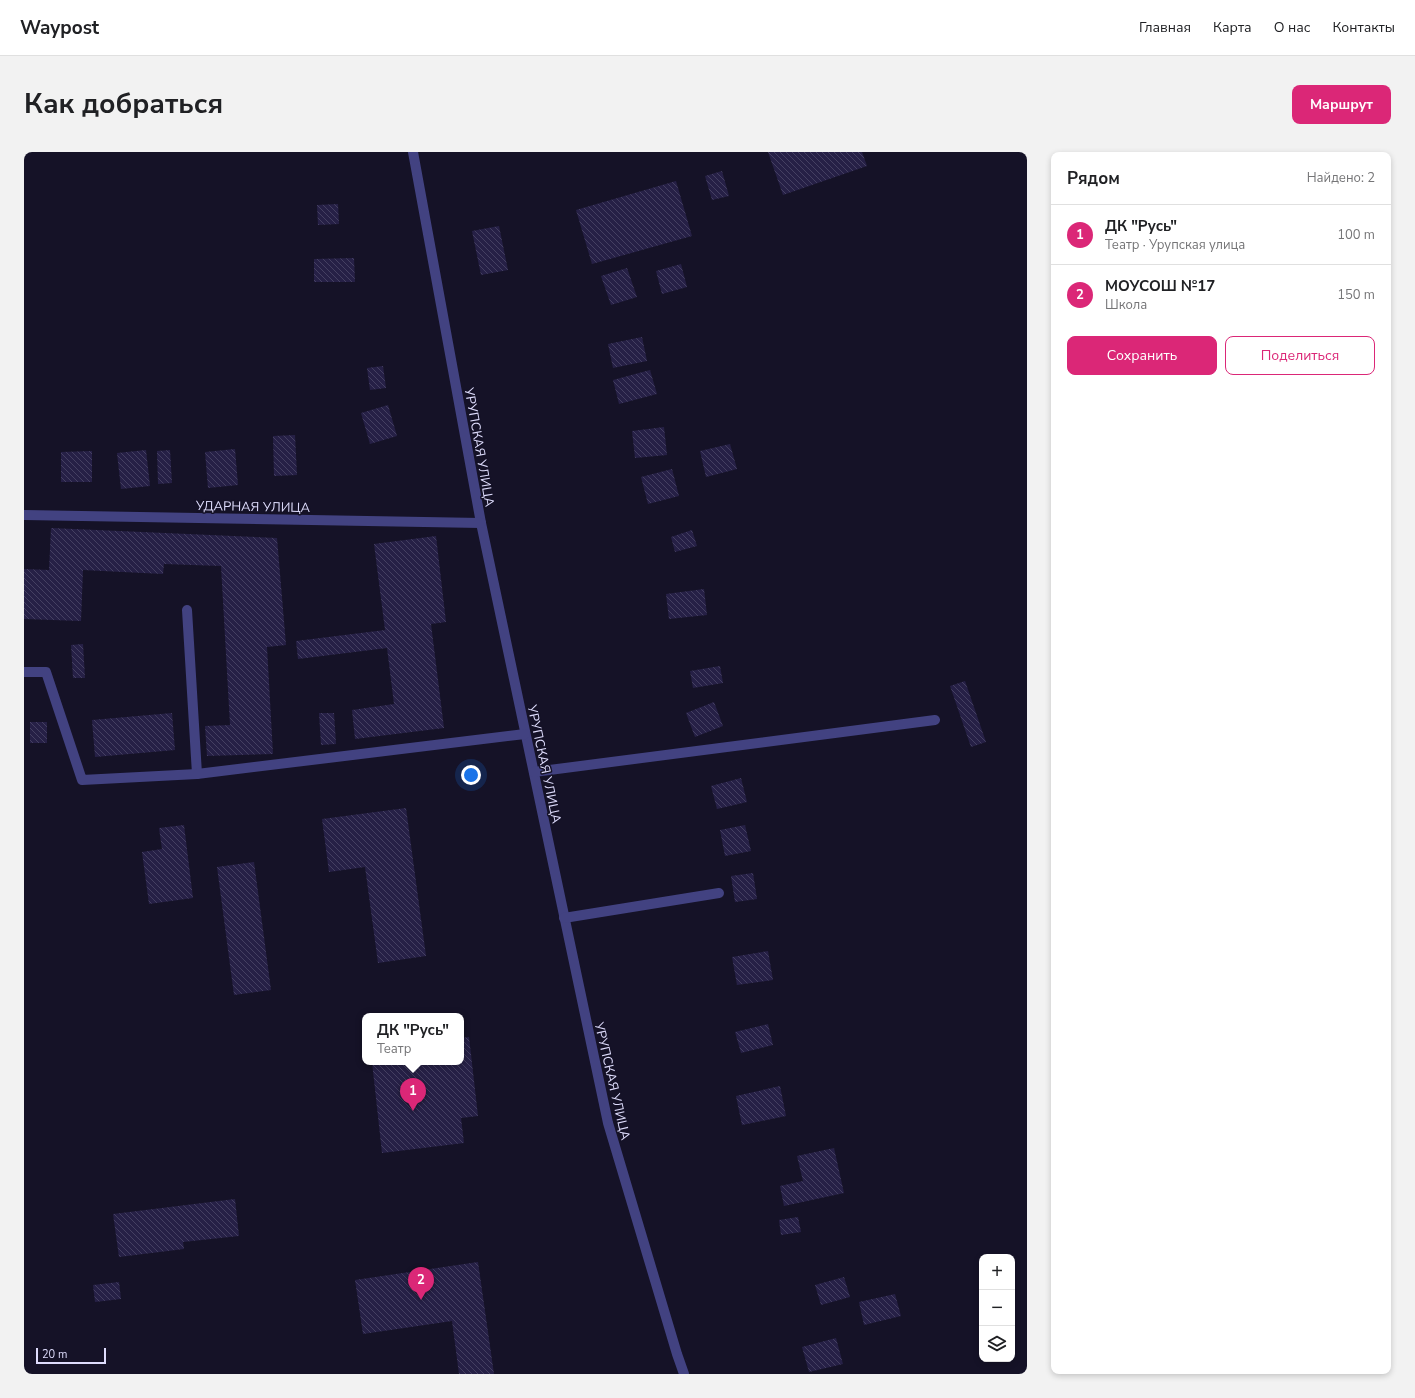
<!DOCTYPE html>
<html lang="ru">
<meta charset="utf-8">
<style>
:root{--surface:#fff;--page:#f2f2f2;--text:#202124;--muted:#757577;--line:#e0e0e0;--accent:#db2777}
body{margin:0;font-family:"Nunito Sans",sans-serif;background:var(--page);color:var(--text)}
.controls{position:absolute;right:12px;bottom:12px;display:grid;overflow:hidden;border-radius:8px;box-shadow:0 2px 6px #0003}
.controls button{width:36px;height:36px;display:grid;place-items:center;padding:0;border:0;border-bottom:1px solid var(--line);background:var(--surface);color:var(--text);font:20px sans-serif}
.scale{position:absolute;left:12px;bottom:10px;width:70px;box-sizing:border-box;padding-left:4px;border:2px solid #dedcfc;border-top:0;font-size:11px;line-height:14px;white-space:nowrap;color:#dedcfc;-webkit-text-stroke:3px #151227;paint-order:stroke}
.you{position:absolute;left:447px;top:623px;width:14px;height:14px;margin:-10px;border:3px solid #fff;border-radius:50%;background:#1a73e8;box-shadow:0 0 0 6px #1a73e833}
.badge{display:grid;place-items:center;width:26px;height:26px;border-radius:50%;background:var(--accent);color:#fff;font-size:13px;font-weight:700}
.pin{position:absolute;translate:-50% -33px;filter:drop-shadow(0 1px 2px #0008)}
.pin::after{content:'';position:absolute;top:21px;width:14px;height:12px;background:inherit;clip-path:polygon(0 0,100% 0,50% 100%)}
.popup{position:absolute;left:338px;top:861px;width:102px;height:52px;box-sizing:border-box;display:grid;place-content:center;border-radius:8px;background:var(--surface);filter:drop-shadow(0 1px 3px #0005);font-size:13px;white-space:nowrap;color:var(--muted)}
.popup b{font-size:15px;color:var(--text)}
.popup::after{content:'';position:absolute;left:50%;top:100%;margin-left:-8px;border:8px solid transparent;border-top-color:var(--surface)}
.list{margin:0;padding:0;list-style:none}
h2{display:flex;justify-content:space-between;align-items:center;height:52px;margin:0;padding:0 16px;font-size:17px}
h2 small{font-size:13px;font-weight:400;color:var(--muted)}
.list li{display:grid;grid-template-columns:26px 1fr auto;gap:12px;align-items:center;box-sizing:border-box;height:60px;padding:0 16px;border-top:1px solid var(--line)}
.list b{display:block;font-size:15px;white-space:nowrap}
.list p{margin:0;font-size:13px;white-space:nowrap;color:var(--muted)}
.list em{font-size:13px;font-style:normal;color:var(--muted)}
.actions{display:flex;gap:8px;padding:12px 16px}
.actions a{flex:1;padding:9px 0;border:1px solid var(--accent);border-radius:8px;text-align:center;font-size:14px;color:var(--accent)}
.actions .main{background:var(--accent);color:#fff}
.icon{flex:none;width:22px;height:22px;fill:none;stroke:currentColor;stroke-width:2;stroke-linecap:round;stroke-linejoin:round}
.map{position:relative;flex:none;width:1003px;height:1222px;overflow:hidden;border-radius:8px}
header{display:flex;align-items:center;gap:24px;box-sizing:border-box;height:56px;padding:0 20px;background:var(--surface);border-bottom:1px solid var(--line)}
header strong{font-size:19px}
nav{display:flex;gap:22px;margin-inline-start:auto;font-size:14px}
.intro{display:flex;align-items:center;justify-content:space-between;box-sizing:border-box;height:96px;padding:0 24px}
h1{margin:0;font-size:28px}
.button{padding:10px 18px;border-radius:8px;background:var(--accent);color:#fff;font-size:14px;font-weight:700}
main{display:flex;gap:24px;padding:0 24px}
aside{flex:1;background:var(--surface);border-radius:8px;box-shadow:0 2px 6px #0003}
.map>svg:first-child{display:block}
</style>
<header>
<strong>Waypost</strong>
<nav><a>Главная</a><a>Карта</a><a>О нас</a><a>Контакты</a></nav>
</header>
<div class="intro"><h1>Как добраться</h1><a class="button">Маршрут</a></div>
<main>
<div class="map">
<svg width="1003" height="1222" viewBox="0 0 1003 1222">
<defs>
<pattern id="building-back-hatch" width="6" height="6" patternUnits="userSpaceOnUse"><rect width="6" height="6" fill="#262046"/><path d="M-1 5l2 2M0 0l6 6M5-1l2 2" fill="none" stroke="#454062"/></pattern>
</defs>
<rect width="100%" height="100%" fill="#151227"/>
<g fill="url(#building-back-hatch)">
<path d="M744,0H838L843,14L759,43Z"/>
<path d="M698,19L705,44L688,48L681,24Z"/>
<path d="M652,29L668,84L568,112L552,58Z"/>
<path d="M314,52L315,72L294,73L293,53Z"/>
<path d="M475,74L484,118L457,123L448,79Z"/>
<path d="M330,106L331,130H290V107Z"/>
<path d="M657,112L663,135L638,142L632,119Z"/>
<path d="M603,116L613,145L587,153L577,124Z"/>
<path d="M618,185L623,209L589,216L584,192Z"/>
<path d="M359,214L362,236L346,238L343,216Z"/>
<path d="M626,218L633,242L595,252L589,228Z"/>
<path d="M364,253L373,284L346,292L337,261Z"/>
<path d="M640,275L643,303L611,306L608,279Z"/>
<path d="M271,283L273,323L250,324L249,284Z"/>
<path d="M706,292L713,317L682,325L676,299Z"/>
<path d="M211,297L214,333L184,336L181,300Z"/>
<path d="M122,298L126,334L97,337L93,301Z"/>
<path d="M146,298L148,331L134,332L133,299Z"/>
<path d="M68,299V330H37V300Z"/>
<path d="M648,317L655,344L624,352L617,325Z"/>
<path d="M27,376L253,386L262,493L243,495L249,602L183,604L181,574L206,573L197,414L140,412L139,422L59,418L57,469L0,467V417L25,418Z"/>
<path d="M668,378L673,394L651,400L647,385Z"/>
<path d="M412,384L422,470L407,472L420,576L331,587L328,558L370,552L363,496L274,507L272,489L361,478L350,392Z"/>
<path d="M680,437L683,463L645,467L642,442Z"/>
<path d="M59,492L61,526H49L47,493Z"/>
<path d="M696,514L699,531L669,536L666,519Z"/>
<path d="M941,529L962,590L947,595L926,534Z"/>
<path d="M690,550L699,574L671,585L662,561Z"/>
<path d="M148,561L151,598L71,605L68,568Z"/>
<path d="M295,561H310L312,592L297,593Z"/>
<rect x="6" y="570" width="17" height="21"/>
<path d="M717,626L723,650L693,657L687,634Z"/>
<path d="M382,656L402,804L354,811L341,715L305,720L298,667Z"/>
<path d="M160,673L169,746L125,752L118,700L138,697L135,676Z"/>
<path d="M721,673L727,699L701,704L696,678Z"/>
<path d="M230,710L247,838L210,843L193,715Z"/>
<path d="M729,721L733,747L711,750L707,724Z"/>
<path d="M744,799L749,828L713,833L708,805Z"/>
<path d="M744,872L749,893L717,901L711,880Z"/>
<path d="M445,885L454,964L437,966L440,991L358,1001L348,910H437V886Z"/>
<path d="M756,934L762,964L718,973L712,944Z"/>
<path d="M810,996L820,1041L760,1054L756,1034L779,1029L773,1004Z"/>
<path d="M211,1047L215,1084L159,1090L160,1097L95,1105L89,1062Z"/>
<path d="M774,1065L777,1080L757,1083L755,1068Z"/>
<path d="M454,1110L470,1222H435L428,1169L339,1182L331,1128Z"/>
<path d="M820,1125L826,1145L797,1153L791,1133Z"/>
<path d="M95,1130L97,1147L71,1150L69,1133Z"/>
<path d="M871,1142L877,1164L840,1173L835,1150Z"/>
<path d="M812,1186L819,1212L785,1220L778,1195Z"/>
</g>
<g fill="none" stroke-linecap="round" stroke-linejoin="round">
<g stroke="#424281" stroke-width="10">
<path d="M389,0L457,371L584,971L653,1202L660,1222"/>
<path d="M0,363L457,371"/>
<path d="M163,458L173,622"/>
<path d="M0,520H22L58,628L173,622L501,582"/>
<path d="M510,620L911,568"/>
<path d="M540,766L695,741"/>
</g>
</g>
<g text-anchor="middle" stroke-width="3" stroke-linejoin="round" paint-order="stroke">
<g font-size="13" fill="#dedcfc" stroke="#151227">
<text transform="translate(456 295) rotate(80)" y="5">УРУПСКАЯ УЛИЦА</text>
<text transform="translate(229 354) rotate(1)" y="5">УДАРНАЯ УЛИЦА</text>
<text transform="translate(521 612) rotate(78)" y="5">УРУПСКАЯ УЛИЦА</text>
<text transform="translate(589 929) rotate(77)" y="5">УРУПСКАЯ УЛИЦА</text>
</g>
</g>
</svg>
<div class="controls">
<button>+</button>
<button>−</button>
<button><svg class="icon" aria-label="layers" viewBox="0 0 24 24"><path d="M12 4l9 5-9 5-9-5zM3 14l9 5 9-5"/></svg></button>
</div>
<div class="scale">20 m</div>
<div class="you"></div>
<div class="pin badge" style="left:389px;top:959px">1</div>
<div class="popup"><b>ДК &quot;Русь&quot;</b>Театр</div>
<div class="pin badge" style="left:397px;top:1148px">2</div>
</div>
<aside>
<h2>Рядом<small>Найдено: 2</small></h2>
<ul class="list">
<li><span class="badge">1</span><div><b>ДК &quot;Русь&quot;</b><p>Театр · Урупская улица</p></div><em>100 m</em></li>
<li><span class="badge">2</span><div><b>МОУСОШ №17</b><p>Школа</p></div><em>150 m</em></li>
</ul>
<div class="actions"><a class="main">Сохранить</a><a>Поделиться</a></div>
</aside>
</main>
